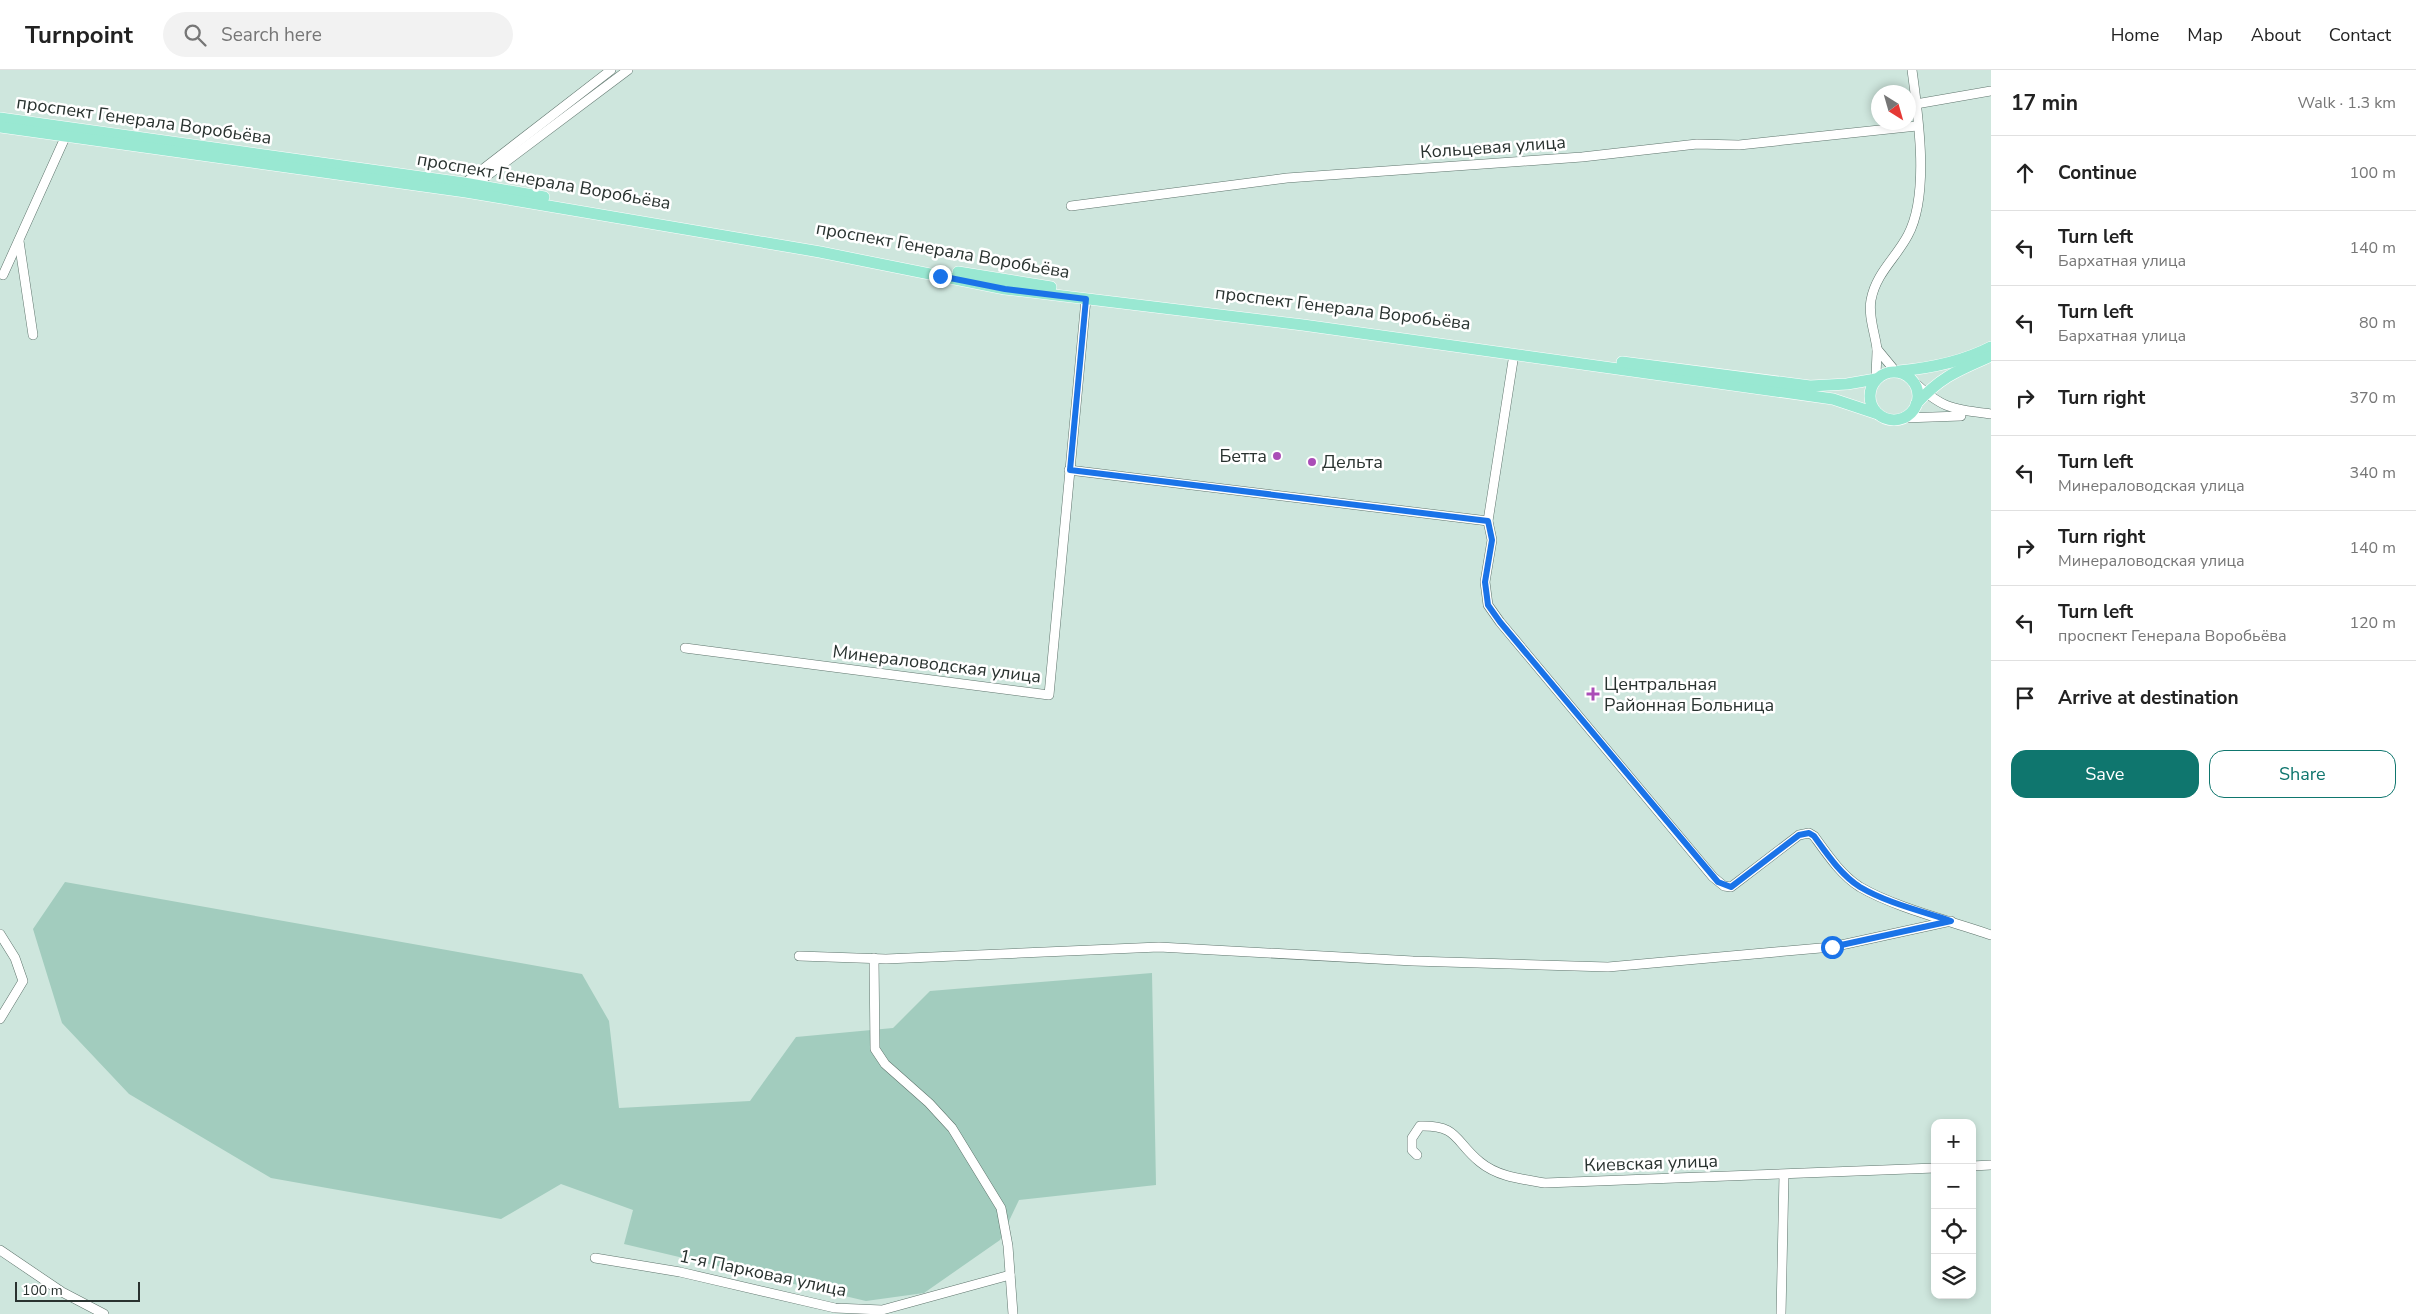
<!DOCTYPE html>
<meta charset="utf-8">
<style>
:root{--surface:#fff;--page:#f2f2f2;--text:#222;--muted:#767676;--line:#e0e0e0;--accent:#0f766e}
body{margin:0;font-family:"Nunito Sans",sans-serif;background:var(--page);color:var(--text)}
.controls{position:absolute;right:15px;bottom:15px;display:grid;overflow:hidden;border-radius:10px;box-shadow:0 2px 8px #0003}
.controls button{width:45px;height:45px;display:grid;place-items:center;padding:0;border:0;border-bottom:1px solid var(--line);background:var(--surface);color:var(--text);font:25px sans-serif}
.compass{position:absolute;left:1871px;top:15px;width:45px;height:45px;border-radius:50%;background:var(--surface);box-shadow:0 2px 8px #0003;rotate:143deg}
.scale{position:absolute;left:15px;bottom:12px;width:125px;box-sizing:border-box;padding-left:5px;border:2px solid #29322f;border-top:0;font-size:14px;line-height:18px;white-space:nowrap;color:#29322f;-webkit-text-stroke:4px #fff;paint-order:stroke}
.stop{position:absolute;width:15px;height:15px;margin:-11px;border:4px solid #1a73e8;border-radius:50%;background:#fff}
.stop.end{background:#1a73e8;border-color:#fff;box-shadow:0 1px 5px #0008}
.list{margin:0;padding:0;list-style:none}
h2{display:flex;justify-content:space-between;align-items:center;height:65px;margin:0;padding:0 20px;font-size:21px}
h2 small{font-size:16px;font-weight:400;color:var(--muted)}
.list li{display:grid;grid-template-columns:32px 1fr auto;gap:15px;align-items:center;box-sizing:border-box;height:75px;padding:0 20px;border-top:1px solid var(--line)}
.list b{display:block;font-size:19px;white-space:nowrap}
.list p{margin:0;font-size:16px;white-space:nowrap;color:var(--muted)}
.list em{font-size:16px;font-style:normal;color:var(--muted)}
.actions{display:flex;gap:10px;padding:15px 20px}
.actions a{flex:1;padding:11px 0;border:1px solid var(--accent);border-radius:15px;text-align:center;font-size:18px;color:var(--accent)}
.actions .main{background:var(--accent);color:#fff}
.icon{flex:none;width:28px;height:28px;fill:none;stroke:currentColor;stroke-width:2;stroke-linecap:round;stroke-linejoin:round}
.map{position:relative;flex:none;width:1991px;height:1244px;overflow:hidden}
header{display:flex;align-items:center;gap:30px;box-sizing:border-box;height:70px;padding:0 25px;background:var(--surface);border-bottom:1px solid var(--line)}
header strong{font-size:24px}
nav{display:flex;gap:28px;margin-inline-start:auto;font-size:18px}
.search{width:350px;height:45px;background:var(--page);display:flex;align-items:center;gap:12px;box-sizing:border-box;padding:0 18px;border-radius:28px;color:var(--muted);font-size:19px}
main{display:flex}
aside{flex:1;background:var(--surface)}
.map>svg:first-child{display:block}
</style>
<header>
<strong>Turnpoint</strong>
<div class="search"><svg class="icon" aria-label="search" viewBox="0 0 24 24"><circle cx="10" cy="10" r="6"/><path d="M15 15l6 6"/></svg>Search here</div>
<nav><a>Home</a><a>Map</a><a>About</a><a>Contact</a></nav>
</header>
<main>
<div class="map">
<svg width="1991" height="1244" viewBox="0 0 1991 1244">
<rect width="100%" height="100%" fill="#cee6dd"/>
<path fill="#a2ccbe" d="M65,812L582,904L609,951L619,1038L750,1031L796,967L893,958L930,921L1152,903L1156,1115L1019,1130L1000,1170L924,1223L866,1231L624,1174L633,1140L561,1114L501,1149L271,1108L129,1024L62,953L33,859Z"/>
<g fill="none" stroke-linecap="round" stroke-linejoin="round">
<g stroke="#5f756d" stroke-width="10">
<g id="minor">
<path d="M1916,34L1991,21"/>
<path d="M461,116L611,0"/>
<path d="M472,117L628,0"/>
<path d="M1071,136L1287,108L1582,87L1697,74L1739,75L1917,56"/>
<path d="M19,171L33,265"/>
<path d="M3,205L68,61"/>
<path d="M1877,279L1896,302"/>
<path d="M1514,284L1488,451L1492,470L1485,512L1488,535L1500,552L1713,807L1724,816L1731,817L1799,765L1809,763L1814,766C1827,784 1841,805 1860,817C1896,838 1951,851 1991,865"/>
<path d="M1876,309C1876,299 1877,289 1877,279C1875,263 1868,246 1871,230C1876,203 1896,188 1908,165C1930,124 1918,45 1912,0"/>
<path d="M1912,310C1942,339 1952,339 1991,344"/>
<path d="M1904,348L1961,346"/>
<path d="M1069,400L1488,451"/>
<path d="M685,578L1049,625L1086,229"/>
<path d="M0,864L15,888L23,911L0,949"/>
<path d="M799,886L886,889L1159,877L1413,891L1608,897L1832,877L1951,851"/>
<path d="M874,888L875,979L885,994L929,1033L952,1058L1001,1138L1008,1176L1013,1244"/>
<path d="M1417,1085L1412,1080V1068L1420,1056C1459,1055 1454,1071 1480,1092C1498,1107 1522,1109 1545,1113L1935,1098"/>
<path d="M1972,1096L1991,1095"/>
<path d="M0,1180L62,1222L104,1244"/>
<path d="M595,1188L680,1202L835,1238L882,1240L1010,1205"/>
<path d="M1781,1244L1784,1105"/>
</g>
</g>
<g stroke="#fff" stroke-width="12">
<g id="major">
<path d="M0,48L464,113L544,127"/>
<path d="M0,57L466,122L820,182L1005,219L1303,255L1833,329L1878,344"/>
<path d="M958,202L1051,217"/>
<path d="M1622,292L1810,316L1847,314L1876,309"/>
<path d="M1899,301C1931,298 1962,292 1991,277"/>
<circle cx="1894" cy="326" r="24"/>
<path d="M1916,334C1942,306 1957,301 1991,286"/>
</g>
</g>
<use href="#minor" stroke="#fff" stroke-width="9"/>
<use href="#major" stroke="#99e8d2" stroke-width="11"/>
</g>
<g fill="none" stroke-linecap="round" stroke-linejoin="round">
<path stroke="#1a73e8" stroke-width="6" d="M940,206L1005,219L1086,229L1070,400L1488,451L1492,470L1485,512L1488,535L1500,552L1718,812L1731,817L1799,765L1809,763L1814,766C1827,784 1841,805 1860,817C1887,833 1921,841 1951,851L1832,877"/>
</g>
<g fill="#aa4db7" stroke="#fff" stroke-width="2">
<circle cx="1277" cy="386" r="5"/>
<circle cx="1312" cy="392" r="5"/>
<path d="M1590.5 616.5h5v5h5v5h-5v5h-5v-5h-5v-5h5z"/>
</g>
<g text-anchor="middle" stroke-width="5" stroke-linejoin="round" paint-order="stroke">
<g font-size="18" fill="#29322f" stroke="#fff">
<text transform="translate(144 50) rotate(8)" y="6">проспект Генерала Воробьёва</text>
<text transform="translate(1493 77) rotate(-4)" y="6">Кольцевая улица</text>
<text transform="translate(544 111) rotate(10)" y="6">проспект Генерала Воробьёва</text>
<text transform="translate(943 180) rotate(10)" y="6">проспект Генерала Воробьёва</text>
<text transform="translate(1343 238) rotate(7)" y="6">проспект Генерала Воробьёва</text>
<text transform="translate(937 594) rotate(7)" y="6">Минераловодская улица</text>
<text transform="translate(1651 1093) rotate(-2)" y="6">Киевская улица</text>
<text transform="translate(763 1203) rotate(12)" y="6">1-я Парковая улица</text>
</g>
<g font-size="18" fill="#29322f" stroke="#fff" text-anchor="start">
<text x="1267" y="392" text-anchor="end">Бетта</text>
<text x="1322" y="398">Дельта</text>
<text x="1604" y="620">Центральная<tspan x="1604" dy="21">Районная Больница</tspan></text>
</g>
</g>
</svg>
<div class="controls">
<button>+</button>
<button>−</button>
<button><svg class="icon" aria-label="locate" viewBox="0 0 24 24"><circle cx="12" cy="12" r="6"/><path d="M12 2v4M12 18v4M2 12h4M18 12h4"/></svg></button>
<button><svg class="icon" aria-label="layers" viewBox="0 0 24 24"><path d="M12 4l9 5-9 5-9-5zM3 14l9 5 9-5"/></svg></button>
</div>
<svg class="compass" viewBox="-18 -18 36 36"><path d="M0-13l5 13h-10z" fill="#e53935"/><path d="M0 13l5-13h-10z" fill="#767676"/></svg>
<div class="scale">100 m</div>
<div class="stop" style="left:1832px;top:877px"></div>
<div class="stop end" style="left:940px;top:206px"></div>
</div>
<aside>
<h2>17 min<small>Walk · 1.3 km</small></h2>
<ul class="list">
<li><svg class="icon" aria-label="ahead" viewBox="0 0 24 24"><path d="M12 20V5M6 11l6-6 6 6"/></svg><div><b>Continue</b></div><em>100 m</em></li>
<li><svg class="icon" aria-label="left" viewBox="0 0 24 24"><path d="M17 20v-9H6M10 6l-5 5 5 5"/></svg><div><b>Turn left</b><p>Бархатная улица</p></div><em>140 m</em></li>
<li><svg class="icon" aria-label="left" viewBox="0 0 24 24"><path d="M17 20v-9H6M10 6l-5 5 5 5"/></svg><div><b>Turn left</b><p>Бархатная улица</p></div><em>80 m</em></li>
<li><svg class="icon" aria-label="right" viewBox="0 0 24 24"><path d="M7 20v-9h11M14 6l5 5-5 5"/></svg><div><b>Turn right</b></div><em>370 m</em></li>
<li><svg class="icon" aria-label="left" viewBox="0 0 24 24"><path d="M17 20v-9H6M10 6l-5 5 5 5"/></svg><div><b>Turn left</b><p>Минераловодская улица</p></div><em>340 m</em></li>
<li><svg class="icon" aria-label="right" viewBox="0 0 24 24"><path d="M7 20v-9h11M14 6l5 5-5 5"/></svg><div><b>Turn right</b><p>Минераловодская улица</p></div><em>140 m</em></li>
<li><svg class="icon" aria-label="left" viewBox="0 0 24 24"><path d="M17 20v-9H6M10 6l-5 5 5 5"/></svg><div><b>Turn left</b><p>проспект Генерала Воробьёва</p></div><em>120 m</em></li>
<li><svg class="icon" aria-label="arrive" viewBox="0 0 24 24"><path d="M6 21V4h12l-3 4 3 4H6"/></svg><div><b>Arrive at destination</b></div></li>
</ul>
<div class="actions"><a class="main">Save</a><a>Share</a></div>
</aside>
</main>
